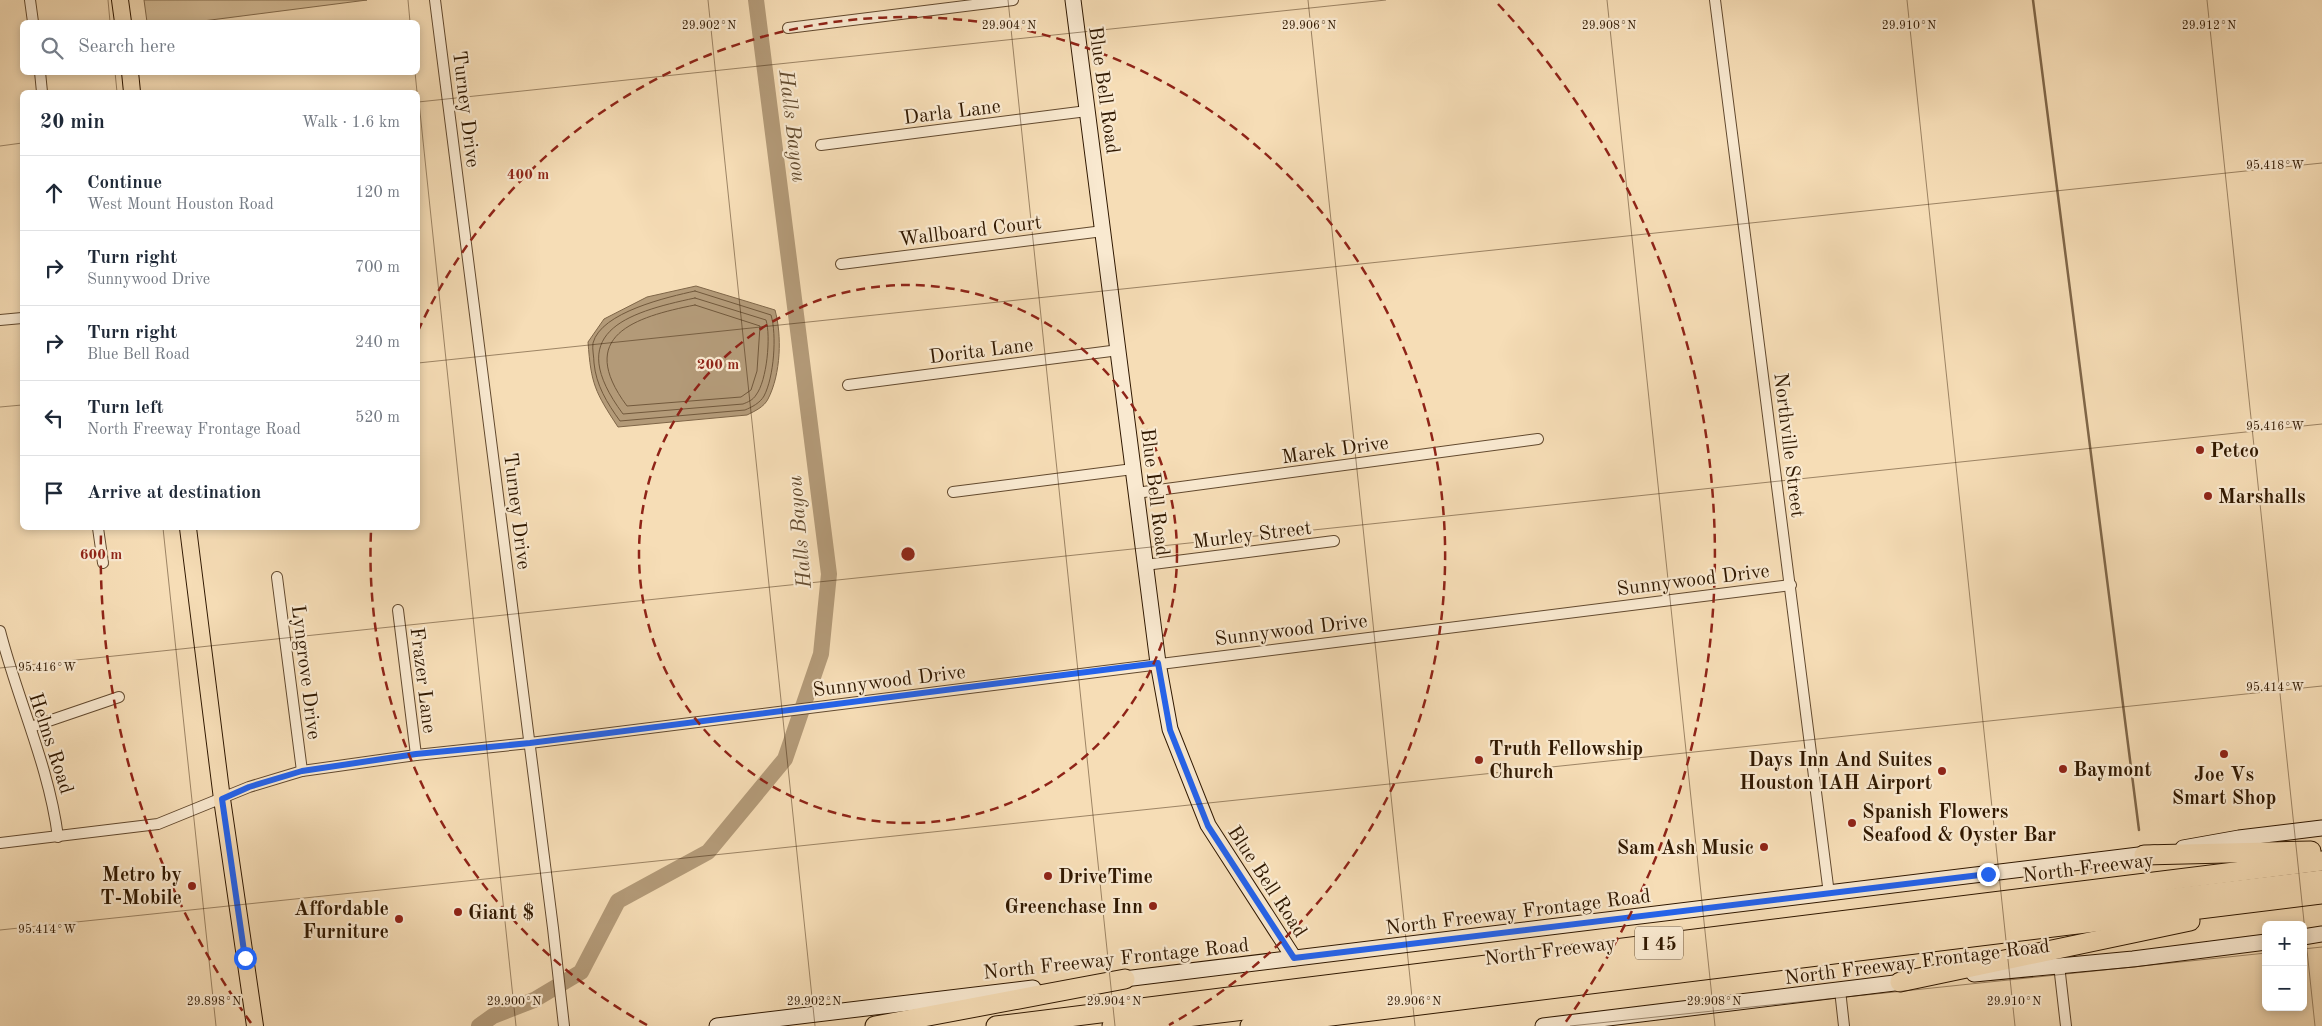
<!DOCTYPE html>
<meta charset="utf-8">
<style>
:root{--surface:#fff;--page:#f2f2f3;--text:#1f2937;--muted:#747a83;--line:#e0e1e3}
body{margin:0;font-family:"Old Standard TT",serif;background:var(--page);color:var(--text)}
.controls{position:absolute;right:15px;bottom:15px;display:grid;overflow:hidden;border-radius:8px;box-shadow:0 2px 8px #0003}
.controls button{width:45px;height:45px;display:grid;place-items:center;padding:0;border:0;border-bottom:1px solid var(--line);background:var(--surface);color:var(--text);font:25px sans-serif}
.stop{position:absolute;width:15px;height:15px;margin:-11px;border:4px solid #2563eb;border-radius:50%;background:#fff}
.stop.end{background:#2563eb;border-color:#fff;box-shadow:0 1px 5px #0008}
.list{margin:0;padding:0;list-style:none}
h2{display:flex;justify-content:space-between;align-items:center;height:65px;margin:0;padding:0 20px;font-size:21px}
h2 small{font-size:16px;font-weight:400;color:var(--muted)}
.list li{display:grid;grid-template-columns:32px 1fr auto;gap:15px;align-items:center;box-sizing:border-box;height:75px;padding:0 20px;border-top:1px solid var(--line)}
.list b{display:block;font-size:19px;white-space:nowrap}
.list p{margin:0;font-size:16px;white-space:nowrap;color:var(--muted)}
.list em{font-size:16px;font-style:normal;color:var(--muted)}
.icon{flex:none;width:28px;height:28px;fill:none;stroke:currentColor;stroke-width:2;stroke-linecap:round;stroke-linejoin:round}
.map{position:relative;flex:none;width:2322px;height:1026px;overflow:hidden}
.search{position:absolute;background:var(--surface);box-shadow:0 2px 8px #0003;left:20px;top:20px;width:400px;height:55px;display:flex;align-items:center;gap:12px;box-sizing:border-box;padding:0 18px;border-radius:8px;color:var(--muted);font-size:19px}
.panel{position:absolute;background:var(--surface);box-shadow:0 2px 8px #0003;left:20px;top:90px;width:400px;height:440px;border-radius:8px}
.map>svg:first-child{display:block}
</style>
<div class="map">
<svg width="2322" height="1026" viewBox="0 0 2322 1026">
<rect width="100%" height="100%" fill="#f6ddb6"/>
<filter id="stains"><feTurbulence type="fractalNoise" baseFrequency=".004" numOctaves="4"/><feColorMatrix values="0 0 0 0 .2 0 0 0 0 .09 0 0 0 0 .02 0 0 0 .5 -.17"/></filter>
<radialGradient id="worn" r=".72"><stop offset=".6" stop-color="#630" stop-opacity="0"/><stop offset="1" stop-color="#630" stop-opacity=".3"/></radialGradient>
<path fill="#d4bc97" stroke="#826a4c" d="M144,0H367L195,22H147Z"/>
<path fill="#b39a78" stroke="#7f6648" d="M696,286L775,310C782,335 781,374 768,399C764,407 755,411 747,415L618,427C595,392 591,384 588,342L604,319L647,297Z"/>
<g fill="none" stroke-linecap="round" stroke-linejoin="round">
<g stroke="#72593c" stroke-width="1">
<path d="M695,291L771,315C777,335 774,377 764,396C760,403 752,407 745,410L620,421C607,403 596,385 594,363C594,357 592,349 593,343C601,312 668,297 695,291Z"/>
<path d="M695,298L766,320C771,336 767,381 756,395C753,400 748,402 743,404L623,414C563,333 624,313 695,298Z"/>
<path d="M695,305L760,326L757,371L751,390L741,397L627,406C575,336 634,317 695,305Z"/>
</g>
<g stroke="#7f6648" stroke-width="2.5">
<path d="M2033,0L2139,830"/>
<path d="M480,1025L482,1026"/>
</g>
<path stroke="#b39a78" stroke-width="16" d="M479,1026L493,1016L534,1000L581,972L618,901L708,852L785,759L821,654L829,574L756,0"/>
<g stroke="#62492e" stroke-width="12">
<g id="street">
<path d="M30,0L33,22"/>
<path d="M435,0L553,928L564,1026"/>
<path d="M1715,0L1829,894"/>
<path d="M788,28L1013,0"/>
<path d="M40,72L42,92"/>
<path d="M821,145L1087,111"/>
<path d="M841,264L1103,231"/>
<path d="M0,320L22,318"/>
<path d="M848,385L1119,350"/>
<path d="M953,492L1133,469"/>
<path d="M1136,493L1538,439"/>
<path d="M98,528L103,563"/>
<path d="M1145,565L1334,541"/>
<path d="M277,577L302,771"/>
<path d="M398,610L416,755"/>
<path d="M0,631C18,701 49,766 58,837"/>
<path d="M31,727L119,697"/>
<path d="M0,843L158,824L249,787L302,771L416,755L530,743L1791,585"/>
<path d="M2059,965L2066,1026"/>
<path d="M1840,990L1844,1026"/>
</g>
</g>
<g stroke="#301800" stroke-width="17">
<g id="secondary">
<path d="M1073,0L1158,663L1170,729L1208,825L1294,958"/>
<path d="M2183,848L2239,838L2322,828"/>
<path d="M2303,937L2322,934"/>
<path d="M1974,974L2133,959L2266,942"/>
<path d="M1116,980L2155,853"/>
<path d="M717,1026L1033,988"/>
<path d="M1543,1026L1911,981"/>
</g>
</g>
<g stroke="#301800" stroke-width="18">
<g id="primary">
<path d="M120,0L123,22"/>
<path d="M130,72L132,92"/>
<path d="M188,528L222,799L255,1026"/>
</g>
</g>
<g stroke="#301800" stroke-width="21">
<g id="highway">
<path d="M2144,855L2311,851"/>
<path d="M1900,982L2190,921"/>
<path d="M875,1026L1125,979"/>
<path d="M996,1026L2322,861"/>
<path d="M1112,1026L2322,880"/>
<path d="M1250,1026L2322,894"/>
</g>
</g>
<use href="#street" stroke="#f9e9d0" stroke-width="10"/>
<use href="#secondary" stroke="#f9e9d0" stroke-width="15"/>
<use href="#primary" stroke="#f6ddb6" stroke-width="16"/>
<use href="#highway" stroke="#f6ddb6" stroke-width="19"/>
</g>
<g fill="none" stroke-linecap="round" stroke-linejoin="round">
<path stroke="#2563eb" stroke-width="6" d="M245,958L222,799L249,787L302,771L416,754L530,743L1158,663L1170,730L1208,826L1294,958L1988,874"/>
</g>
<path fill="none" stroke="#301800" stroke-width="1" stroke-opacity="0.45" d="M108,0L110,22M408,0L410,22M708,0L815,1026M1008,0L1115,1026M1308,0L1415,1026M1607,0L1715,1026M1907,0L2015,1026M2207,0L2315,1026M115,72L117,92M415,72L417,92M418,93L516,1026M418,102L1386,0M0,146L22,143M418,363L2322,163M0,407L22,405M163,528L216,1026M0,668L2322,424M0,930L2322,686M2303,949L2322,947M1570,1026L2266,953"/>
<g fill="none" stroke="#8f2418" stroke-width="2.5" stroke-dasharray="9 6">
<circle cx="908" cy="554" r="269"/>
<path d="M647 1025A538 538 0 0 1 371 531M418 331A538 538 0 1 1 1169 1025"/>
<path d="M251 1023A807 807 0 0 1 101 533M1498 4A807 807 0 0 1 1565 1023"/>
</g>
<g fill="#8f2418" stroke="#f9e9d0" stroke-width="2">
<circle cx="2200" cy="450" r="5"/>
<circle cx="2208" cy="496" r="5"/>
<circle cx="2224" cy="754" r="5"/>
<circle cx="1479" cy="760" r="5"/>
<circle cx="2063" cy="769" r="5"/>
<circle cx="1942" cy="771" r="5"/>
<circle cx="1852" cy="823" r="5"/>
<circle cx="1764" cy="847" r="5"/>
<circle cx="1048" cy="876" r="5"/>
<circle cx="192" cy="886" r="5"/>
<circle cx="1153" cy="906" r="5"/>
<circle cx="458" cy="912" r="5"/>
<circle cx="399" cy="919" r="5"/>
</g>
<g text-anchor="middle" stroke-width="4.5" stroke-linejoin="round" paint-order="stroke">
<rect fill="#f9e9d0" stroke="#6c573e" stroke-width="1" x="1635" y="926.5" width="48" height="33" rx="4"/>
<g font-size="19" font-weight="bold" fill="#301800">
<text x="1659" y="950">I 45</text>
</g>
<g font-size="20" fill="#301800" stroke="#f9e9d0">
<text transform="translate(1105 90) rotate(82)" y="7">Blue Bell Road</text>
<text transform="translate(467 109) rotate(83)" y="7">Turney Drive</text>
<text transform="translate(952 111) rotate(-7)" y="7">Darla Lane</text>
<text transform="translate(970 230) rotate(-7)" y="7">Wallboard Court</text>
<text transform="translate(981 350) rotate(-7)" y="7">Dorita Lane</text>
<text transform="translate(1790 445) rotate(83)" y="7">Northville Street</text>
<text transform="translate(1335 449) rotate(-8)" y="7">Marek Drive</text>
<text transform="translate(1156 492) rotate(83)" y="7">Blue Bell Road</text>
<text transform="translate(518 511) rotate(83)" y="7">Turney Drive</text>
<text transform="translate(1252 534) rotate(-7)" y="7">Murley Street</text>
<text transform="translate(1693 579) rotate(-7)" y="7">Sunnywood Drive</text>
<text transform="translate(1291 629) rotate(-7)" y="7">Sunnywood Drive</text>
<text transform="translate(307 672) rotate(83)" y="7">Lyngrove Drive</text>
<text transform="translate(424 680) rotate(83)" y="7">Frazer Lane</text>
<text transform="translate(889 680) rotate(-7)" y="7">Sunnywood Drive</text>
<text transform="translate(52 743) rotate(72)" y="7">Helms Road</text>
<text transform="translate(2088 867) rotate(-7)" y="7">North Freeway</text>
<text transform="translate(1268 881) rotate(57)" y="7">Blue Bell Road</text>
<text transform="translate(1518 911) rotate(-7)" y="7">North Freeway Frontage Road</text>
<text transform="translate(1550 950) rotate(-7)" y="7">North Freeway</text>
<text transform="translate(1116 958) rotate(-6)" y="7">North Freeway Frontage Road</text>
<text transform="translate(1917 961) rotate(-7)" y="7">North Freeway Frontage Road</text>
</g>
<g font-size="20" font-weight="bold" fill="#301800" stroke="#f9e9d0" text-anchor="start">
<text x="2210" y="457">Petco</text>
<text x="2218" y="503">Marshalls</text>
<text x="1489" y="755">Truth Fellowship<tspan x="1489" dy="23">Church</tspan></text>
<text x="1932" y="766" text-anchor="end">Days Inn And Suites<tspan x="1932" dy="23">Houston IAH Airport</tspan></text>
<text x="2073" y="776">Baymont</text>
<text x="2224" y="781" text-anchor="middle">Joe Vs<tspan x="2224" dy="23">Smart Shop</tspan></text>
<text x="1862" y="818">Spanish Flowers<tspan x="1862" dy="23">Seafood &amp; Oyster Bar</tspan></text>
<text x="1754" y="854" text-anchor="end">Sam Ash Music</text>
<text x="182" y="881" text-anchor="end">Metro by<tspan x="182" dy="23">T-Mobile</tspan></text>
<text x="1058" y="883">DriveTime</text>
<text x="1143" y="913" text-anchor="end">Greenchase Inn</text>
<text x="389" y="915" text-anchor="end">Affordable<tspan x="389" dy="23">Furniture</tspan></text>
<text x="468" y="919">Giant $</text>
</g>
<g font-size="21" font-style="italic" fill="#644c30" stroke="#f9e9d0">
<text transform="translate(793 126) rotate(83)" y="7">Halls Bayou</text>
<text transform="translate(799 532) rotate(-95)" y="7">Halls Bayou</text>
</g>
</g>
<g font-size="12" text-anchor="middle" fill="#301800" stroke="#f9e9d0" stroke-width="4.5" stroke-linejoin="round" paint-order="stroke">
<text x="709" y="29">29.902°N</text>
<text x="1009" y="29">29.904°N</text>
<text x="1309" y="29">29.906°N</text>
<text x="1609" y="29">29.908°N</text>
<text x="1909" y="29">29.910°N</text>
<text x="2209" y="29">29.912°N</text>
<text x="2275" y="169">95.418°W</text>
<text x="2275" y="430">95.416°W</text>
<text x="47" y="671">95.416°W</text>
<text x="2275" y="691">95.414°W</text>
<text x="47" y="933">95.414°W</text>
<text x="214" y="1005">29.898°N</text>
<text x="514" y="1005">29.900°N</text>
<text x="814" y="1005">29.902°N</text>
<text x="1114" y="1005">29.904°N</text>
<text x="1414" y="1005">29.906°N</text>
<text x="1714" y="1005">29.908°N</text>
<text x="2014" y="1005">29.910°N</text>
</g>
<circle cx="908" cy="554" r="8" fill="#8f2418" stroke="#f9e9d0" stroke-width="2.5"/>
<g font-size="15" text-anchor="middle" font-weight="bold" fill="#8f2418" stroke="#f9e9d0" stroke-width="4.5" stroke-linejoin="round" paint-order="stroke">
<text x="528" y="179">400 m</text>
<text x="718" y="369">200 m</text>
<text x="101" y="559">600 m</text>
</g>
<rect width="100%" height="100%" filter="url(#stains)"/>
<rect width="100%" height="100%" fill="url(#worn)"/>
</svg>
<div class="controls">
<button>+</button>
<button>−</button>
</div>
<div class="stop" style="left:245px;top:958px"></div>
<div class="stop end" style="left:1988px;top:874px"></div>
<div class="search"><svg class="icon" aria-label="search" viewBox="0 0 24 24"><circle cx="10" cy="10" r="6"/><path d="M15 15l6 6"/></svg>Search here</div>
<section class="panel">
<h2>20 min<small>Walk · 1.6 km</small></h2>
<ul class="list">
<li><svg class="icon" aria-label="ahead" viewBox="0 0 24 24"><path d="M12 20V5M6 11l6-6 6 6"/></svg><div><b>Continue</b><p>West Mount Houston Road</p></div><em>120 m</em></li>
<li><svg class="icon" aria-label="right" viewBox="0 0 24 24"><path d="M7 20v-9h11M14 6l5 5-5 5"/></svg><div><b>Turn right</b><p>Sunnywood Drive</p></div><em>700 m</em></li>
<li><svg class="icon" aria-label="right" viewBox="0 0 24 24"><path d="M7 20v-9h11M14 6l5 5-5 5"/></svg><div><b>Turn right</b><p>Blue Bell Road</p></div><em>240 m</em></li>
<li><svg class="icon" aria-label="left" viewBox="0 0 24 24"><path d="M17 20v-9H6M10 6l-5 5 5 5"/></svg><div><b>Turn left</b><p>North Freeway Frontage Road</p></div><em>520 m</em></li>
<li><svg class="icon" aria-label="arrive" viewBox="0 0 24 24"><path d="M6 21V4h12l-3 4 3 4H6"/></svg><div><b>Arrive at destination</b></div></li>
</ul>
</section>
</div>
